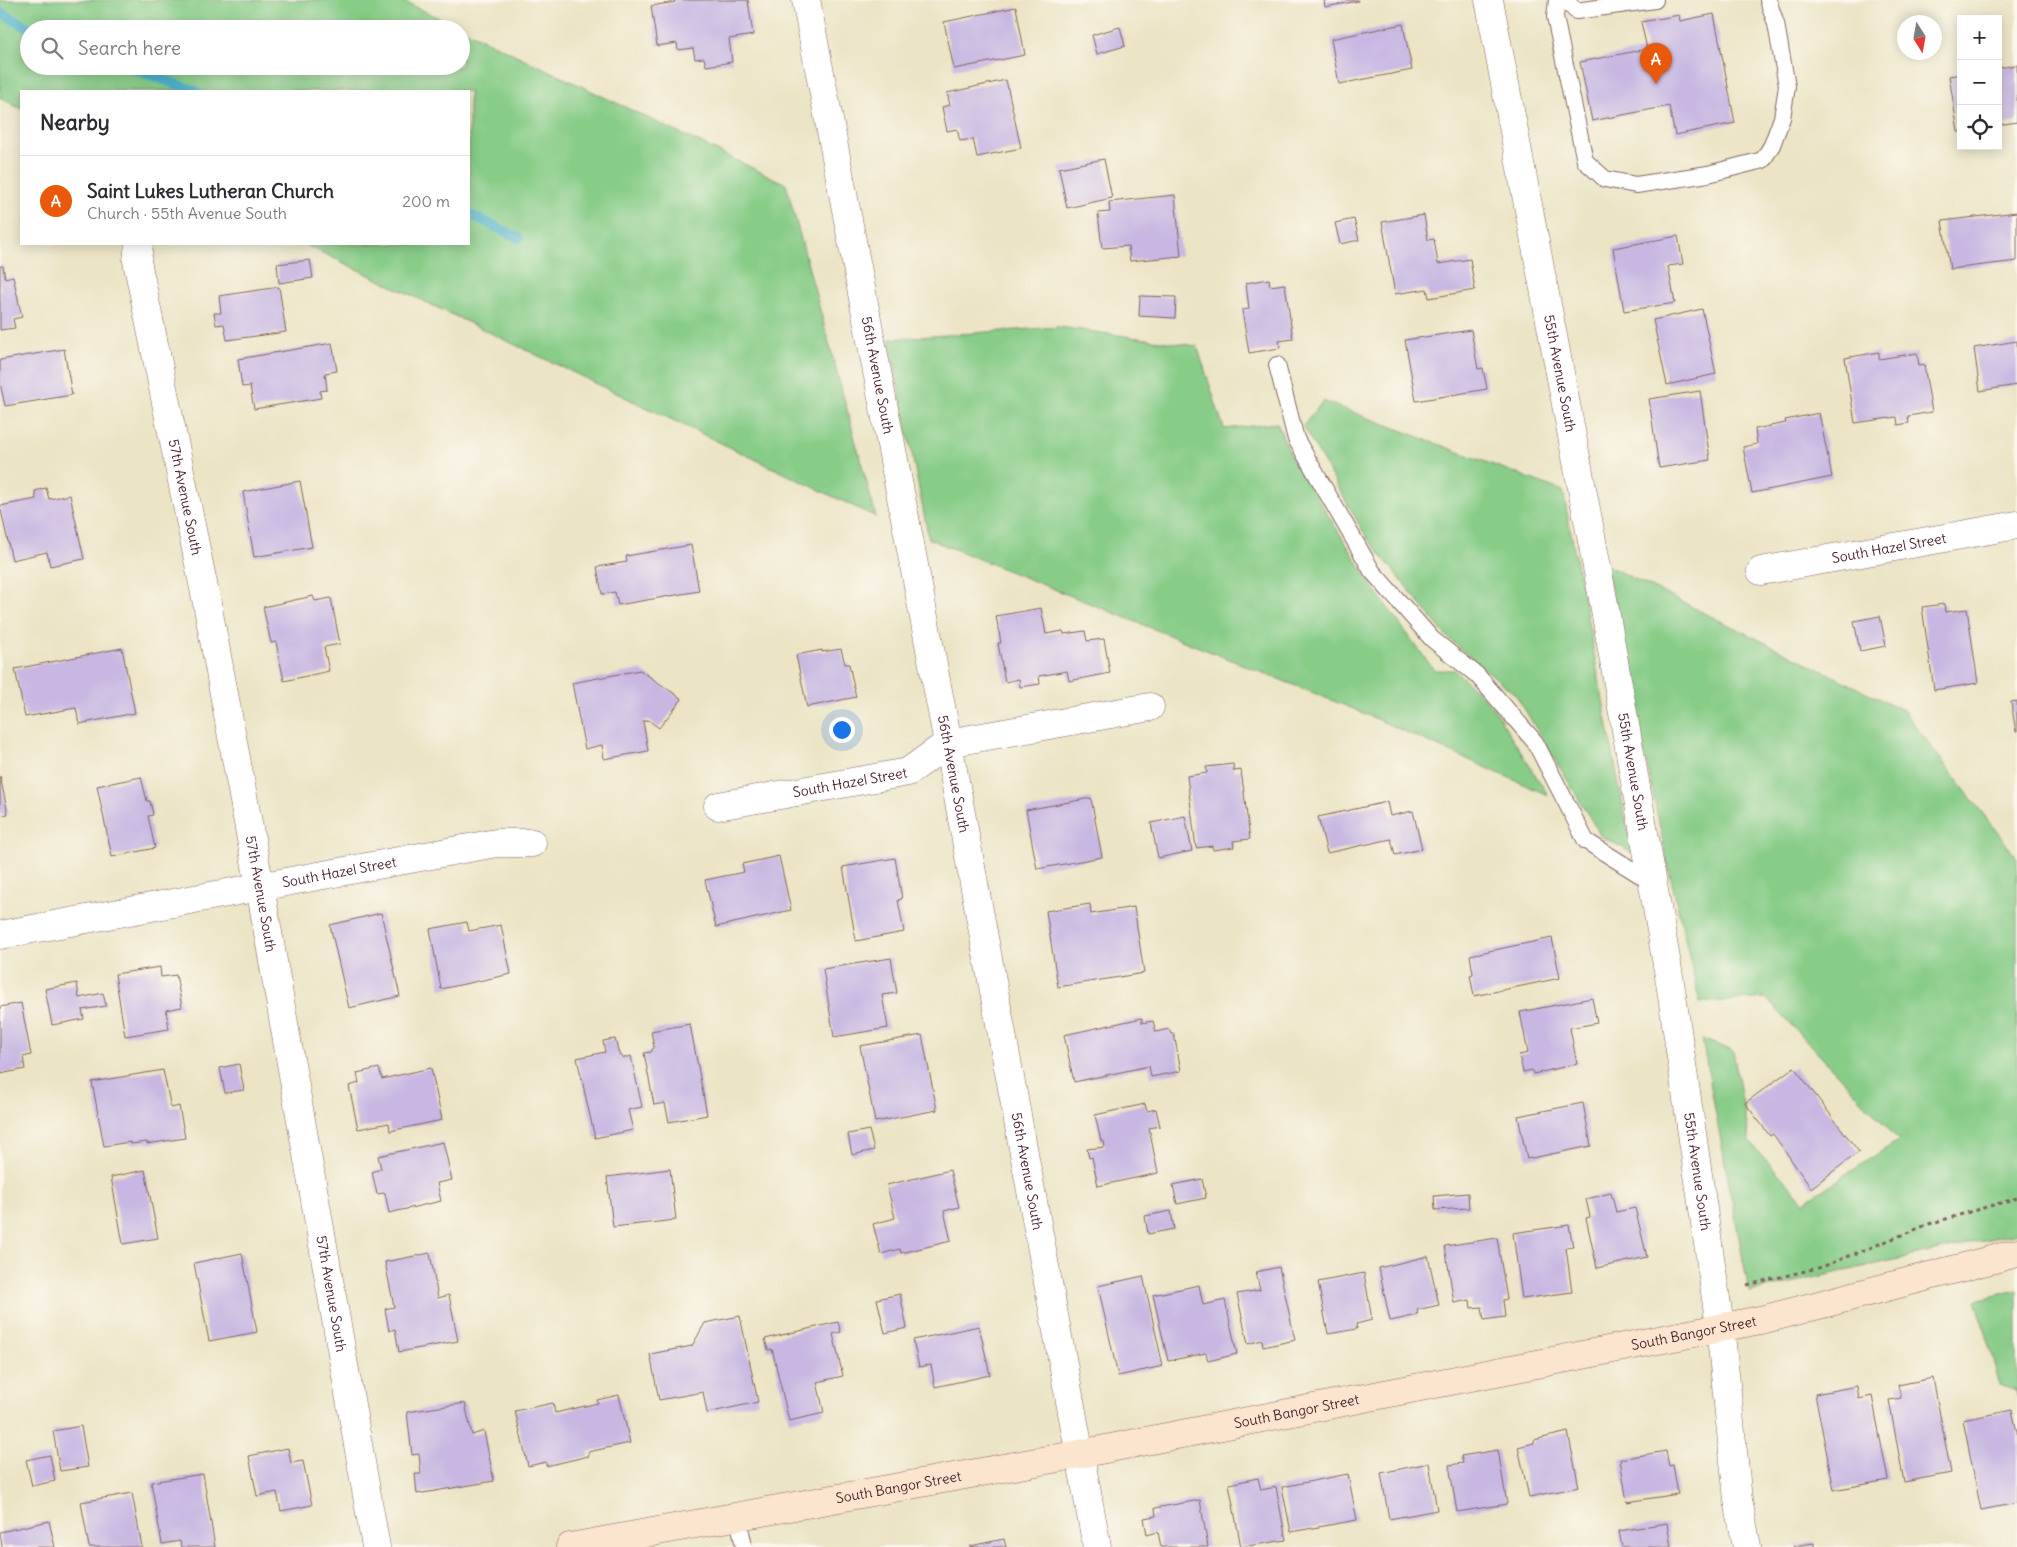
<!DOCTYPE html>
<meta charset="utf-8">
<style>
:root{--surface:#fff;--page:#f7f7f7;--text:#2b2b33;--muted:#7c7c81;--line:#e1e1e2;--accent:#ea580c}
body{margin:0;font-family:Delius,sans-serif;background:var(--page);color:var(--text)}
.controls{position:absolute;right:15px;top:15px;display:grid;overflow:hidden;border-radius:0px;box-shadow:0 2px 12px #0003}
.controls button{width:45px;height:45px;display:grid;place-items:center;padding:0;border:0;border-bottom:1px solid var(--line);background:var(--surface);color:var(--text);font:25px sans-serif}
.compass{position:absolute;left:1897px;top:15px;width:45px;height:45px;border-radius:50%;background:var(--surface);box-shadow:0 2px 12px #0003;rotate:169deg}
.you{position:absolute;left:841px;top:729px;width:18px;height:18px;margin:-12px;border:4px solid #fff;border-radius:50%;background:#1a73e8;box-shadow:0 0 0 8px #1a73e833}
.badge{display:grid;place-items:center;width:32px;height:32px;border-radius:50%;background:var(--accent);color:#fff;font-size:16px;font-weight:700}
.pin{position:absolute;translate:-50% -41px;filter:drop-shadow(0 1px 2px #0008)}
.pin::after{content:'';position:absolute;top:26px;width:18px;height:15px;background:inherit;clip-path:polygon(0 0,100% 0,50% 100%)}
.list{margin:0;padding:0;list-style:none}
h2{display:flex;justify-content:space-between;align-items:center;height:65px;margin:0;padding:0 20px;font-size:21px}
h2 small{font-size:16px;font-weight:400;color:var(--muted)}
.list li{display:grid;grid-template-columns:32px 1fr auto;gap:15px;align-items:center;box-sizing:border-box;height:90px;padding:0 20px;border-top:1px solid var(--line)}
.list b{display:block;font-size:19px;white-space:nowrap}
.list p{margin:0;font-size:16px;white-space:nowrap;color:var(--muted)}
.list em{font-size:16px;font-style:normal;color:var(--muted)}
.icon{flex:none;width:28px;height:28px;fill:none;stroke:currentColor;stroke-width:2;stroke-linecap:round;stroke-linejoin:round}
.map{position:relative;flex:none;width:2017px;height:1547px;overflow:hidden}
.search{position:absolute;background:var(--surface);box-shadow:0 2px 12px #0003;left:20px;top:20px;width:450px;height:55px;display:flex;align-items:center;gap:12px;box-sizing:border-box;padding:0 18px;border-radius:28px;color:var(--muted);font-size:19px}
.panel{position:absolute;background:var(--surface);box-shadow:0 2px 12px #0003;left:20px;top:90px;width:450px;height:155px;border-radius:0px}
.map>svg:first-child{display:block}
</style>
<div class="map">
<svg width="2017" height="1547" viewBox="0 0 2017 1547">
<rect width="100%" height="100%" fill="#fbf7ec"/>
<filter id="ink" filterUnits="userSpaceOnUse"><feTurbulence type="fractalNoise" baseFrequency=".02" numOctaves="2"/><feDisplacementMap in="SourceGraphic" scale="10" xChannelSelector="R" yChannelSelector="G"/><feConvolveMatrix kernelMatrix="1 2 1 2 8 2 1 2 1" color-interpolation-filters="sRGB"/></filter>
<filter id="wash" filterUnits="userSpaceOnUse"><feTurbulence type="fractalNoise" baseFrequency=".0096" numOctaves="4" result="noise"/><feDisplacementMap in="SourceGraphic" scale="20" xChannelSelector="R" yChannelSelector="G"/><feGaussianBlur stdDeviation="1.12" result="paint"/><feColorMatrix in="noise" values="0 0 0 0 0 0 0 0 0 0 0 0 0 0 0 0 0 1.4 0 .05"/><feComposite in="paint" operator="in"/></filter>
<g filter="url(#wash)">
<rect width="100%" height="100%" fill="#ebe4c5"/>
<g fill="#87cc87" stroke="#687659" fill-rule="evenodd">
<path d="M0,0H401L786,184L876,517L304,244H469V91H21V109L0,98ZM29,29H461V66H29Z"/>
<path d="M1059,327L1197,346L1224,429L1277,423L1292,458L1379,596L1434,670H1455L1492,706L1548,795L1356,710L929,539L889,339Z"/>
<path d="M1323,401L1563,491L1632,853L1601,836L1516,695L1447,637L1367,538L1303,426Z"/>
<path d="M1606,565L1903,710L2017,858V1233L1749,1292L1702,1039L1733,1051L1750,1142L1804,1202L1899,1140L1766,998L1700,1003L1666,857Z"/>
<path d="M2017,1290V1396L2016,1391L2000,1385L1976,1300Z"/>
</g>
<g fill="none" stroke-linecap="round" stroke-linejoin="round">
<g stroke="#4db0cc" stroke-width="10">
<path d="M0,12L31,29"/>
<path d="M124,66L196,91"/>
<path d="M469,214L519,238"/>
</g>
</g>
<g id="blocks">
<g fill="#c7b7e2">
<path d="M674,0H748L753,35L729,39L732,62L706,66L704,58L695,59L693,48L678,50L677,43L657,46L651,6L675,2Z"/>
<path d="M1324,0H1358V1L1325,7Z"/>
<path d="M1016,7L1025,55L954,69L944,22Z"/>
<path d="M1714,14L1735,123L1675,135L1669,106L1592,121L1580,62L1647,49L1641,22L1679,15L1680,21Z"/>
<path d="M1403,24L1412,70L1339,84L1331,39Z"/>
<path d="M1120,27L1125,46L1097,54L1092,35Z"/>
<path d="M2017,65V122L1998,125V68Z"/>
<path d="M1961,74V132H1958L1949,76Z"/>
<path d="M1006,80L1021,148L977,157L973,139L960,141L957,129L947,131L942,107L950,105L947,93Z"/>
<path d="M1104,159L1112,198L1067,208L1059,168Z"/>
<path d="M1175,195L1181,256L1130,261L1128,246L1102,248L1098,213L1110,212L1109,202Z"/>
<path d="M2017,212V261L1950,269L1942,221Z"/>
<path d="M1424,215L1428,240L1434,239L1438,264L1470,259L1475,290L1429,298L1427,289L1395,294L1382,222Z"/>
<path d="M1354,219L1359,240L1340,244L1335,223Z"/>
<path d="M1678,236L1683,264L1668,266L1675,303L1624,311L1613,248Z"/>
<path d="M310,260L313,278L279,283L277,264Z"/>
<path d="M0,266H3L5,278L13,276L22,317L13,319L15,328L0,330Z"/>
<path d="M1269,279L1270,286L1285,284L1293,339L1279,341L1280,348L1249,353L1242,310L1249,309L1246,283Z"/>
<path d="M279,287L286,332L227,340L224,324L216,325L214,313H221L219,296Z"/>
<path d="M1140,296L1176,297L1175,318L1139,316Z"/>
<path d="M1702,309L1716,374L1667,385L1653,320Z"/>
<path d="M1471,330L1478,369L1483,368L1487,389L1416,401L1405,340Z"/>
<path d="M2017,341V385L1980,391L1974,348Z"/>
<path d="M332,343L337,371L325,373L327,390L320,391L321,398L254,409L250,386L242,387L238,359Z"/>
<path d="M64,349L72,395L5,406L0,383V360Z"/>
<path d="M1879,352V359L1917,353L1919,366L1924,365L1932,412L1908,416L1909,423L1898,425L1897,417L1855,423L1845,358Z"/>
<path d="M1700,391L1710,460L1659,468L1649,399Z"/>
<path d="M1819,413L1832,477L1752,493L1743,447L1757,444L1755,429L1786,423L1785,420Z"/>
<path d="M300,481L312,547L254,557L243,492Z"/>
<path d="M46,488L49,499L70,495L84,559L50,566L47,552L12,560L0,506L36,499L35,491Z"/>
<path d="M691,545L699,591L618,605L615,592L602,594L597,567L627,562L626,556Z"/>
<path d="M313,596L315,601L331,598L340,644L324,647L329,671L284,681L276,642L271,643L263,607Z"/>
<path d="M1944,604L1945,612L1967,609L1978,683L1934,690L1922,607Z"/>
<path d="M1041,608L1046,634L1063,631L1064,634L1085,631L1087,641L1104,639L1110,673L1069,681L1067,671L1039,676L1040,684L1020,687L1019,679L1005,682L998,643H1001L996,616Z"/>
<path d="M1880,616L1886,646L1860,651L1854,621Z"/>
<path d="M122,648L135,713L79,724L76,708L25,717L15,669Z"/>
<path d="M841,649L845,664H849L856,697L807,707L796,655L822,650V652Z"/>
<path d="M640,670L682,699L659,728L648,720L643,721L648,751L604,759L602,745L585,749L572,683Z"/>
<path d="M2017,701V732H2016L2011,702Z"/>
<path d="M1233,764L1234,771L1241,770L1250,839L1233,841L1234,847L1213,850L1212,846L1196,848L1187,776L1207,773L1206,767Z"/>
<path d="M0,776L8,814L0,815Z"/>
<path d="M141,777L147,801H150L153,815L148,816L155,848L112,857L97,786Z"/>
<path d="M1091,798L1102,857L1037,869L1026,810Z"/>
<path d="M1387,802L1390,816L1413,811L1422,849L1395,855L1391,839L1327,853L1318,817Z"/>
<path d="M1185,816L1192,851L1158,858L1151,823Z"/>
<path d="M779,856L791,910L716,927L705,880L744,872L742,864Z"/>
<path d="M895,858L902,899L898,900L904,932L856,941L843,867Z"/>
<path d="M1090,904L1091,914L1134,907L1144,973L1058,987L1046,911Z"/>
<path d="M381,913L400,996L349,1008L330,925Z"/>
<path d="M467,922L469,931L501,925L511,974L441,989L430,929Z"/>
<path d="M1552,938L1560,978L1474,996L1470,975L1473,974L1470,955Z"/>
<path d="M891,958L897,993L882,995L888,1028L834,1037L823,969Z"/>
<path d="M160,967L161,977L176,975L182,1007L166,1010L169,1029L125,1036L115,974Z"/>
<path d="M77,983L79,998L103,993L106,1006L82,1010L84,1019L52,1025L45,989Z"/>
<path d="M1592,998L1597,1023L1570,1028L1577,1064L1533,1074L1532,1070L1523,1072L1519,1055L1528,1053L1520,1012Z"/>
<path d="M21,1003L31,1055L23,1057L25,1069L0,1074V1007Z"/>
<path d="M1142,1018V1023L1153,1021L1156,1032L1169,1029L1171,1034H1174L1181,1071L1151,1077L1149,1066L1074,1082L1064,1035Z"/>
<path d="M690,1024L707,1115L669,1122L665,1103L654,1105L644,1053L651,1052L654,1047L651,1031Z"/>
<path d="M922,1035L937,1110L875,1122L860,1046Z"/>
<path d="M615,1039L619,1054L624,1058L631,1056L642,1107L628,1110L633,1130L595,1138L577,1058L605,1052L603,1041Z"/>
<path d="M239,1064L244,1090L225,1093L220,1068Z"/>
<path d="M1794,1067L1859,1152L1811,1188L1773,1134L1770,1136L1745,1103Z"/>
<path d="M379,1068L382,1079L431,1068L442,1120L390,1131L389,1123L358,1129L349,1086L359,1083L357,1073Z"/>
<path d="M163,1070L171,1108L179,1106L185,1138L147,1144V1142L131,1144L130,1142L104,1146L92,1082Z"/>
<path d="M1583,1103L1591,1146L1527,1159L1518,1116Z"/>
<path d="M1145,1104L1147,1111L1156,1109L1160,1126L1149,1128L1158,1173L1098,1186L1092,1157L1089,1158L1087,1149L1105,1147L1104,1141H1101L1095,1115Z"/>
<path d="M869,1130L874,1150L852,1155L848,1134Z"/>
<path d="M443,1142L452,1180L437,1183L441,1201L389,1213L385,1193L377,1194L372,1172L381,1169L378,1156Z"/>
<path d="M670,1169L676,1220L613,1227L607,1177Z"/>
<path d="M145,1170L158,1238L123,1244L111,1177Z"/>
<path d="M950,1170L959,1207L944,1211L951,1241L901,1253L900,1249L881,1254L873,1224L895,1218L887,1185Z"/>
<path d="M1202,1179L1206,1198L1177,1204L1173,1185Z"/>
<path d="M1468,1193L1469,1208L1435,1210L1434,1196Z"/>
<path d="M1611,1193L1616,1212L1635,1208L1647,1257L1597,1268L1586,1218L1590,1217L1586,1199Z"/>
<path d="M1171,1211L1174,1229L1148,1234L1145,1216Z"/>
<path d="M1569,1225L1573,1247L1566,1248L1572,1292L1522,1299L1513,1233Z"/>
<path d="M1497,1238L1507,1299L1503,1300L1505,1317L1484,1320L1482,1307L1471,1308L1470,1300L1454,1303L1445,1246Z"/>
<path d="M242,1253L257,1332L209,1341L194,1263Z"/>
<path d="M430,1253L438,1298L449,1295L458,1341L399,1352L395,1329L389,1331L385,1309L394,1307L385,1262Z"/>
<path d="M1428,1256L1439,1305L1417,1310L1418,1315L1390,1321L1379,1268Z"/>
<path d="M1279,1267L1295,1340L1263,1347L1262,1340L1248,1344L1237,1294L1260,1290L1256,1272Z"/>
<path d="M1364,1273L1372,1320L1356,1324L1357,1329L1328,1334L1318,1282Z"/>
<path d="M1143,1276L1163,1366L1118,1376L1098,1286Z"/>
<path d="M1199,1285L1203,1305L1225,1300L1237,1354L1208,1361L1206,1353L1168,1361L1153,1295Z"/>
<path d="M900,1294L907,1328L885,1333L877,1299Z"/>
<path d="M740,1316L758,1402L707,1413L703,1392L659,1400L650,1354L692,1346L705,1323Z"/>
<path d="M838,1322L841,1332L833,1334L843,1376L817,1382L824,1413L789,1421L772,1349L768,1350L765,1339Z"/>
<path d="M979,1326L990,1375L935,1387L931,1365L919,1367L913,1340Z"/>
<path d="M1933,1378L1951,1473L1904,1482L1889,1400L1901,1398L1898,1385Z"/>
<path d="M1857,1386L1859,1399L1872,1396L1888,1480L1834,1490L1815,1394Z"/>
<path d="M619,1395L630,1443L588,1452L589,1456L546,1466V1462L528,1466L515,1411L553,1403L555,1413L598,1403L597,1400Z"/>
<path d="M465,1403L472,1435L484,1431L494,1481L417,1494L415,1474H421L419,1454L412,1455L407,1412Z"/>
<path d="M2012,1410L2017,1432V1503L1981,1510L1963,1420Z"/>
<path d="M81,1426L88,1467L60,1471L53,1431Z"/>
<path d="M1568,1432L1579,1487L1529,1497L1518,1447L1534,1443V1440Z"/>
<path d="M288,1448L291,1463L303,1461L312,1505L281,1511L277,1492L257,1496L249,1456Z"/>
<path d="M1498,1450L1507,1504L1457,1512L1449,1465L1463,1463L1461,1456Z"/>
<path d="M1666,1451L1669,1466L1673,1465L1678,1494L1627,1502L1620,1459Z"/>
<path d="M50,1455L55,1481L32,1486L26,1460Z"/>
<path d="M1429,1463L1437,1510L1389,1519L1381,1473Z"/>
<path d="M203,1474L215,1547H181L180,1541L162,1544L151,1482Z"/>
<path d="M1348,1474L1357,1520L1291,1532L1282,1487Z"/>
<path d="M1258,1478L1261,1490L1276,1487L1286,1540L1241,1547L1229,1484Z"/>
<path d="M132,1493L142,1547H89L81,1502Z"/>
<path d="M1200,1500L1208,1547H1161L1158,1532L1147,1535L1144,1518L1156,1516L1155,1508Z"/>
<path d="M49,1521L55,1547H2L0,1532Z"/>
<path d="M1667,1523L1671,1547H1622L1619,1531Z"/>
<path d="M1004,1539L1006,1547H970V1546Z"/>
<path d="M1814,1543V1547H1794V1546Z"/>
</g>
</g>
</g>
<g filter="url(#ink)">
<use href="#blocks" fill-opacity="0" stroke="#826461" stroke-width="1"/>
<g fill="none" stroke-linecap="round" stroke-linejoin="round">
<g stroke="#826461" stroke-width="18">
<g id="lane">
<path d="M1557,0L1555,17L1585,161L1605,179L1636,185L1708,174L1763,160L1772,145L1782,118L1787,86L1776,24L1768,0"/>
<path d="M1565,0L1576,11L1655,0"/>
<path d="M1277,365L1296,439L1372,571L1432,639L1477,675L1535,742L1586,841L1653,883"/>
<path d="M738,1516L744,1547"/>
</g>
</g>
<g stroke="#826461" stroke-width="29">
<g id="street">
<path id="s1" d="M806,0L948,743L1097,1547"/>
<path id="s2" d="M1489,0L1604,604L1670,982L1720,1326L1738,1500L1747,1547"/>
<path id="s3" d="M139,244L137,261L208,608L260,887L376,1547"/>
<path id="s4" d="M1761,571L2017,525"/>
<path id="s5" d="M718,806L908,772L948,743L1150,707"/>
<path id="s6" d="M0,935L496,843H532"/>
</g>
</g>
<g stroke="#826461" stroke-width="29">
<g id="secondary">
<path id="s7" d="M570,1547L1080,1454L1765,1319L2017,1253"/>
</g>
</g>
<path stroke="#826461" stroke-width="3" stroke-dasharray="4 4" stroke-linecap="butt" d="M1747,1285L1822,1267L1929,1224L2017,1198"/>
<use href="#lane" stroke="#fff" stroke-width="16"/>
<use href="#street" stroke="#fff" stroke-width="28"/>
<use href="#secondary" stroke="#fce5cf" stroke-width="28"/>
</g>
</g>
<g text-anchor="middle" stroke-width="4" stroke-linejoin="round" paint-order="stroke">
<g font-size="14" fill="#4a1f2b" stroke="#fbf7ec">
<text dy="5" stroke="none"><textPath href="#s2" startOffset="380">55th Avenue South</textPath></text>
<text dy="5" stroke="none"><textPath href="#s1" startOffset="382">56th Avenue South</textPath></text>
<text dy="5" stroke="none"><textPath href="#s3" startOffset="258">57th Avenue South</textPath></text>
<text dy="5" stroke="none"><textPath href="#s4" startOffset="130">South Hazel Street</textPath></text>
<text dy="5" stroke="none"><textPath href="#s2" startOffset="785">55th Avenue South</textPath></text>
<text dy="5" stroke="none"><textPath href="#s1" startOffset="788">56th Avenue South</textPath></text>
<text dy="5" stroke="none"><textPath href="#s5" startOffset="134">South Hazel Street</textPath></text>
<text dy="5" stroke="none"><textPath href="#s6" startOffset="345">South Hazel Street</textPath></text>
<text dy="5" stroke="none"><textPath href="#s3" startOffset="662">57th Avenue South</textPath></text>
<text dy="5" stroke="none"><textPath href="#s1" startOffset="1192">56th Avenue South</textPath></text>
<text dy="5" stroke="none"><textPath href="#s2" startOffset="1190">55th Avenue South</textPath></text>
<text dy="5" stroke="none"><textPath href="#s3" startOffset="1068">57th Avenue South</textPath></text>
<text dy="5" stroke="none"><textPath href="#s7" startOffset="1144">South Bangor Street</textPath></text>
<text dy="5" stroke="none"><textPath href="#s7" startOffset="739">South Bangor Street</textPath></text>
<text dy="5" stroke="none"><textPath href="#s7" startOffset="334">South Bangor Street</textPath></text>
</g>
</g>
</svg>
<div class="controls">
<button>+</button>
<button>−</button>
<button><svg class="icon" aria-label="locate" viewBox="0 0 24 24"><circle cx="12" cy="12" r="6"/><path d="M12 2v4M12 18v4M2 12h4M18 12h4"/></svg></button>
</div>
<svg class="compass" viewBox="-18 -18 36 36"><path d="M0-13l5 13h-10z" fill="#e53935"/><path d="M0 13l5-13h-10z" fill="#7c7c81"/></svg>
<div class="you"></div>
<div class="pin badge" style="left:1656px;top:84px">A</div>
<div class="search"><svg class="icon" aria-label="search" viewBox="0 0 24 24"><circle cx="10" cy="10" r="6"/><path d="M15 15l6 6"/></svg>Search here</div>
<section class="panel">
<h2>Nearby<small></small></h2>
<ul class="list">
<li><span class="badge">A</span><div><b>Saint Lukes Lutheran Church</b><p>Church · 55th Avenue South</p></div><em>200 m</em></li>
</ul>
</section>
</div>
